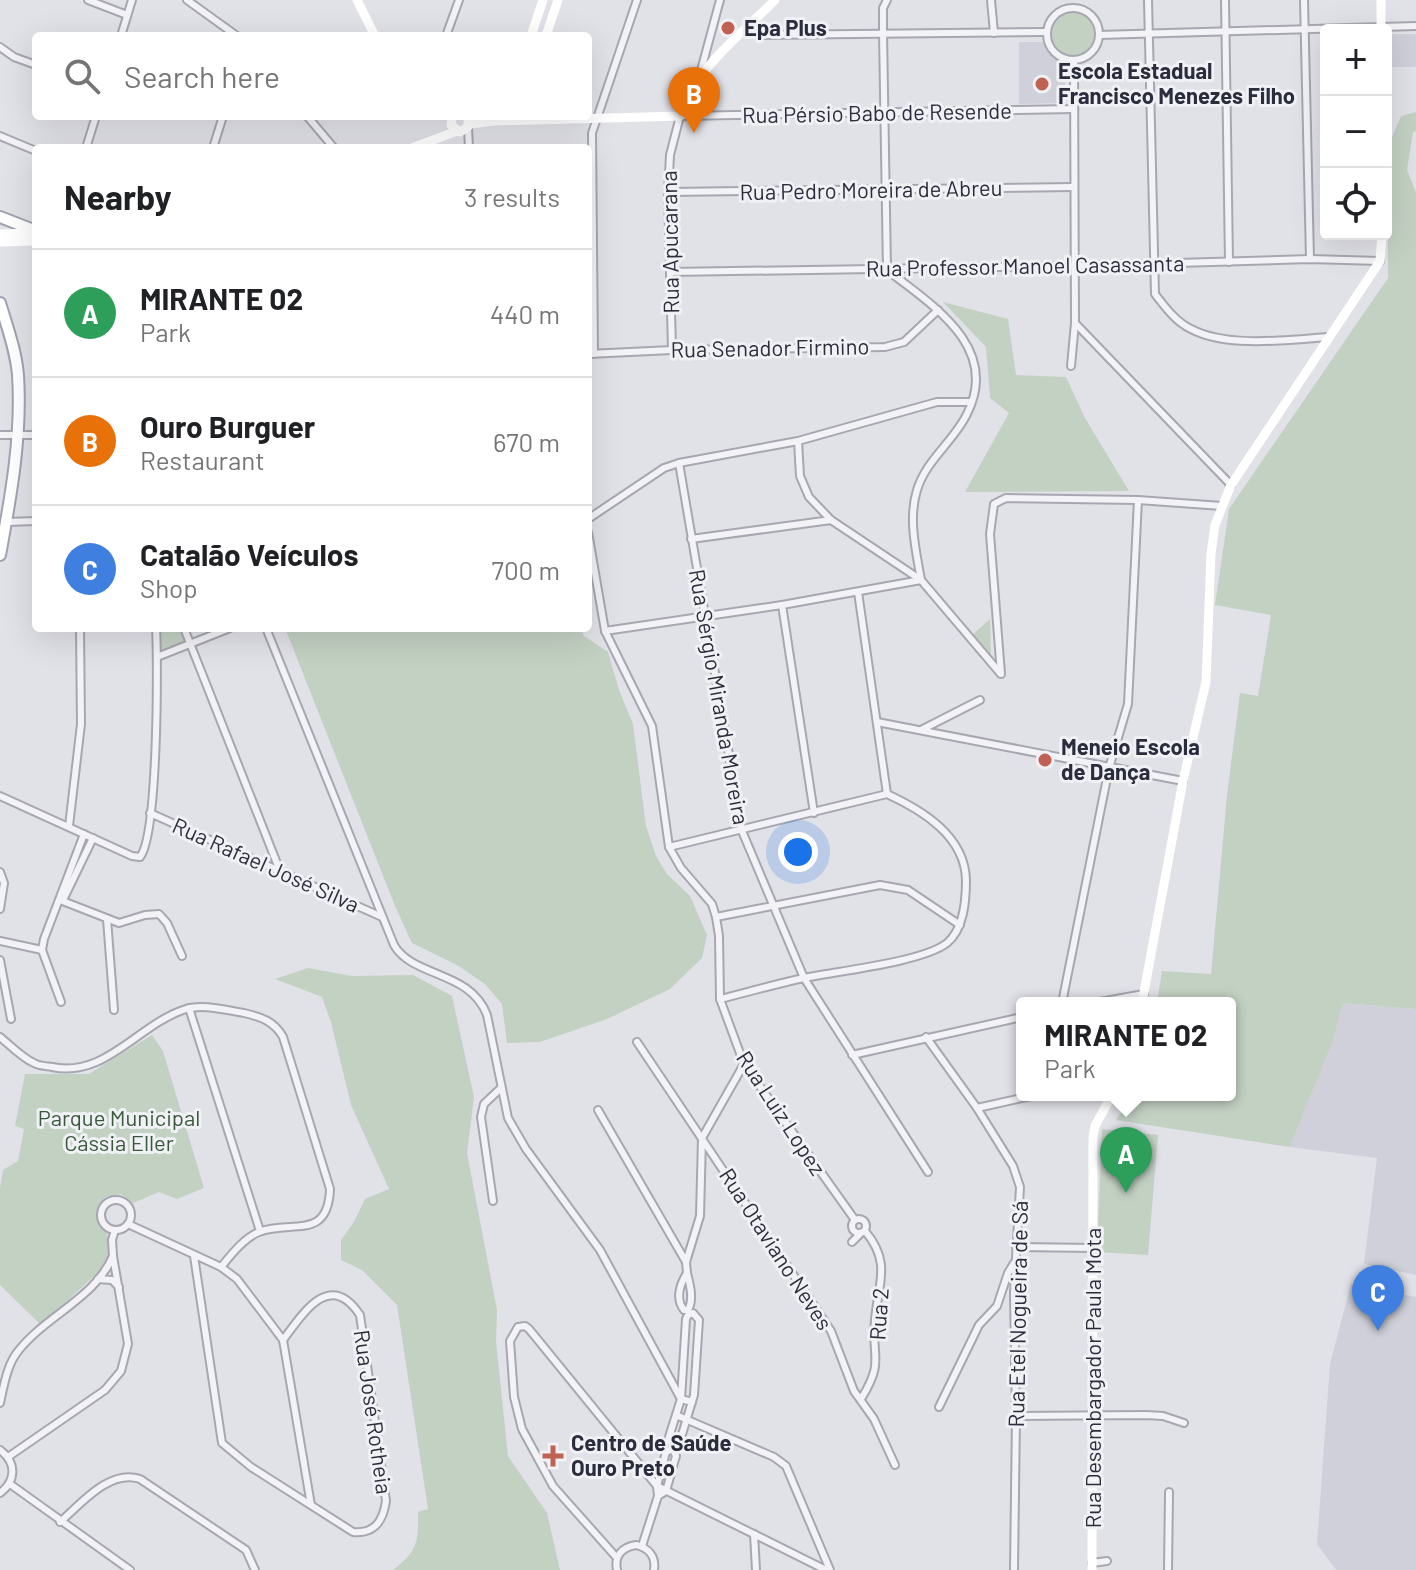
<!DOCTYPE html>
<meta charset="utf-8">
<style>
:root{--surface:#fff;--page:#f6f6f6;--text:#202124;--muted:#757577;--line:#e0e0e0;--accent:#bf6153}
body{margin:0;font-family:Barlow,sans-serif;background:var(--page);color:var(--text)}
.controls{position:absolute;right:24px;top:24px;display:grid;overflow:hidden;border-radius:8px;box-shadow:0 8px 32px #0002}
.controls button{width:72px;height:72px;display:grid;place-items:center;padding:0;border:0;border-bottom:2px solid var(--line);background:var(--surface);color:var(--text);font:40px sans-serif}
.you{position:absolute;left:798px;top:852px;width:28px;height:28px;margin:-20px;border:6px solid #fff;border-radius:50%;background:#1a73e8;box-shadow:0 0 0 12px #1a73e833}
.badge{display:grid;place-items:center;width:52px;height:52px;border-radius:50%;background:var(--accent);color:#fff;font-size:26px;font-weight:700}
.pin{position:absolute;translate:-50% -66px;filter:drop-shadow(0 2px 4px #0008)}
.pin::after{content:'';position:absolute;top:42px;width:28px;height:24px;background:inherit;clip-path:polygon(0 0,100% 0,50% 100%)}
.popup{position:absolute;left:1016px;top:997px;width:220px;height:104px;box-sizing:border-box;display:grid;place-content:center;border-radius:8px;background:var(--surface);filter:drop-shadow(0 2px 6px #0005);font-size:26px;white-space:nowrap;color:var(--muted)}
.popup b{font-size:30px;color:var(--text)}
.popup::after{content:'';position:absolute;left:50%;top:100%;margin-left:-16px;border:16px solid transparent;border-top-color:var(--surface)}
.list{margin:0;padding:0;list-style:none}
h2{display:flex;justify-content:space-between;align-items:center;height:104px;margin:0;padding:0 32px;font-size:34px}
h2 small{font-size:26px;font-weight:400;color:var(--muted)}
.list li{display:grid;grid-template-columns:52px 1fr auto;gap:24px;align-items:center;box-sizing:border-box;height:128px;padding:0 32px;border-top:2px solid var(--line)}
.list b{display:block;font-size:30px;white-space:nowrap}
.list p{margin:0;font-size:26px;white-space:nowrap;color:var(--muted)}
.list em{font-size:26px;font-style:normal;color:var(--muted)}
.icon{flex:none;width:44px;height:44px;fill:none;stroke:currentColor;stroke-width:2;stroke-linecap:round;stroke-linejoin:round}
.map{position:relative;flex:none;width:1416px;height:1570px;overflow:hidden}
.search{position:absolute;background:var(--surface);box-shadow:0 8px 32px #0002;left:32px;top:32px;width:560px;height:88px;display:flex;align-items:center;gap:20px;box-sizing:border-box;padding:0 28px;border-radius:8px;color:var(--muted);font-size:30px}
.panel{position:absolute;background:var(--surface);box-shadow:0 8px 32px #0002;left:32px;top:144px;width:560px;height:488px;border-radius:8px}
.map>svg:first-child{display:block}
</style>
<div class="map">
<svg width="1416" height="1570" viewBox="0 0 1416 1570">
<rect width="100%" height="100%" fill="#e1e1e8"/>
<g fill="#cfd0d9">
<rect x="1386" y="34" width="30" height="33"/>
<path d="M1019,42H1043L1047,51L1065,64V103L1019,104Z"/>
<path d="M1343,1003L1416,1009V1275L1364,1264L1377,1158L1290,1147L1333,1041Z"/>
<path d="M1351,1284L1416,1297V1570H1336L1317,1544L1330,1364Z"/>
</g>
<g fill="#c3d1c3">
<circle cx="1072" cy="34" r="22"/>
<path d="M1416,112V131L1413,132L1407,170L1416,192V1009L1343,1003L1333,1041L1290,1147L1116,1120L1133,1095H1230V1003H1157L1162,971L1211,974L1227,795L1240,693L1258,696L1271,615L1215,605L1229,509L1388,278L1387,149L1401,116Z"/>
<path d="M943,302L1008,319L1016,375L1066,377L1085,418L1129,491L965,492L1009,413L990,398L986,347Z"/>
<path d="M990,619L991,658L972,635Z"/>
<path d="M156,628H184L190,643L157,657Z"/>
<path d="M285,628H581L584,636L608,652L619,690L633,724L646,826L656,856L667,874L690,896L707,935L702,958L670,989L607,1019L540,1042L507,1043L502,1004L485,984L457,965L412,943L395,906Z"/>
<path d="M308,968L352,976L413,975L452,996L474,1097L467,1153L497,1310L496,1341L508,1456L547,1513L560,1570H393C417,1552 419,1541 418,1512L428,1509L397,1305L362,1270L341,1260V1240L354,1222L365,1199L389,1189L351,1105L331,1022L322,997L275,979Z"/>
<path d="M152,1035L163,1051L204,1188L177,1199L159,1192L133,1203L121,1194L106,1197C83,1219 122,1232 107,1264L41,1325L0,1285V1188L3,1170L18,1161L24,1129L15,1126L25,1074H89Z"/>
<path d="M1102,1129L1158,1135L1148,1255L1097,1252Z"/>
</g>
<g fill="none" stroke-linecap="round" stroke-linejoin="round">
<g stroke="#a7a7b1" stroke-width="10">
<g id="street">
<path d="M88,0L127,15"/>
<path d="M187,0L237,36"/>
<path d="M991,0L994,33"/>
<path d="M1148,0L1155,294C1165,307 1176,322 1191,329C1227,348 1287,340 1328,337"/>
<path d="M1225,0L1229,262"/>
<path d="M1304,0L1310,259"/>
<circle cx="1073" cy="34" r="26"/>
<path d="M763,35L1047,32"/>
<path d="M1099,35L1416,26"/>
<path d="M121,36L132,0"/>
<path d="M446,36L459,0"/>
<path d="M0,47L14,57L36,65"/>
<path d="M1074,60L1075,323L1231,485"/>
<path d="M700,74L720,0"/>
<path d="M307,116L334,148"/>
<path d="M468,128L469,148"/>
<path d="M0,136L36,151"/>
<path d="M86,148L96,116"/>
<path d="M213,148L223,116"/>
<path d="M668,192L1073,187"/>
<path d="M670,272L1074,266L1310,259L1380,261"/>
<path d="M672,350L668,192L670,155L680,116L1074,109"/>
<path d="M588,354L672,350L885,347L904,342L938,310"/>
<path d="M594,354L592,133L637,0"/>
<path d="M1071,366L1075,323"/>
<path d="M0,435H36"/>
<path d="M798,441L800,476L809,497L831,520L921,580L1000,673"/>
<path d="M679,463L742,831L804,978L928,1172"/>
<path d="M588,519L664,468L679,463L798,441L937,402H971"/>
<path d="M6,522L36,521"/>
<path d="M588,532L605,631L652,726L669,847L681,868L712,904L716,917L719,936L720,999L744,1064L855,1220"/>
<path d="M691,539L831,520"/>
<path d="M858,592L887,794"/>
<path d="M782,605L814,813"/>
<path d="M184,628L280,871"/>
<path d="M266,628L394,945C413,978 470,970 487,1015L508,1118L526,1149L600,1250L681,1399L692,1402"/>
<path d="M605,631L782,605L921,580C916,551 908,519 917,490C926,460 954,441 967,414C1001,347 932,305 887,270L883,32V8L887,0"/>
<path d="M157,657L230,628"/>
<path d="M1001,674L990,534L994,504L1006,498L1138,500L1222,506"/>
<path d="M877,722L1183,781"/>
<path d="M923,729L980,700"/>
<path d="M0,796L132,856L140,857C158,835 158,664 156,628"/>
<path d="M150,813L382,917"/>
<path d="M69,826L81,724L80,628"/>
<path d="M669,847L887,794C922,810 965,836 966,880C966,901 964,929 947,943C923,962 838,971 804,978C776,984 748,992 720,999"/>
<path d="M0,872L4,883L0,909"/>
<path d="M64,898L93,838"/>
<path d="M60,900L119,923L145,915L159,914L167,923L182,956"/>
<path d="M716,917L880,885L908,890L960,925"/>
<path d="M107,919L114,1010"/>
<path d="M0,941L42,950"/>
<path d="M0,960L11,1019"/>
<path d="M61,1002L42,950L44,939L84,834"/>
<path d="M1062,1003L1109,768L1128,704L1138,500"/>
<path d="M1094,1003L1144,994"/>
<path d="M189,1008L260,1231"/>
<path d="M0,1037C10,1045 22,1058 34,1063C39,1066 46,1066 52,1067C105,1078 137,1026 183,1010C202,1003 225,1010 244,1013C261,1017 274,1021 283,1037L330,1189C328,1242 290,1219 259,1232C244,1238 231,1255 221,1267"/>
<path d="M926,1037L977,1108L1013,1166L1020,1187L1014,1293L1016,1416L1014,1570"/>
<path d="M637,1042L831,1331L854,1391L874,1419L895,1465"/>
<path d="M852,1055L1022,1017"/>
<path d="M977,1108L1035,1095"/>
<path d="M598,1110L686,1262"/>
<circle cx="116" cy="1215" r="15"/>
<path d="M493,1201L481,1117L484,1104L501,1088"/>
<circle cx="859" cy="1226" r="7"/>
<path d="M128,1224L221,1267L237,1279L283,1340L311,1505"/>
<path d="M852,1242L861,1233"/>
<path d="M1016,1247L1095,1248"/>
<path d="M194,1256L222,1443L251,1467L353,1532C375,1534 383,1521 386,1501L360,1315C330,1270 304,1312 283,1340"/>
<path d="M687,1273L686,1262L700,1216L702,1138L744,1064"/>
<path d="M687,1273C690,1285 694,1299 688,1310H684C675,1299 680,1284 687,1273Z"/>
<path d="M98,1279L112,1280L119,1287"/>
<path d="M693,1313L699,1320L694,1395L680,1441L676,1443L669,1441V1437L681,1399L686,1319L688,1315Z"/>
<path d="M861,1399C885,1360 871,1359 875,1320C878,1283 892,1263 865,1231"/>
<path d="M0,1403C4,1385 7,1364 19,1350C46,1316 96,1297 113,1256"/>
<path d="M939,1407L979,1325L997,1306L1008,1273L1014,1263"/>
<path d="M676,1415L774,1457L786,1466L830,1570"/>
<path d="M1016,1416L1146,1415L1163,1416L1184,1423"/>
<path d="M0,1450C17,1463 16,1481 0,1493"/>
<path d="M8,1457L105,1390L121,1371L128,1344L113,1256L112,1240L115,1230"/>
<path d="M10,1484L130,1570"/>
<path d="M60,1522C81,1504 109,1469 140,1479L246,1550L255,1570"/>
<path d="M754,1534L756,1570"/>
<path d="M642,1546L658,1496L657,1486L666,1452L673,1449L676,1456L666,1491L658,1496"/>
<path d="M617,1558L553,1486L522,1429L514,1397L510,1341L518,1327L525,1326L529,1329L657,1486L826,1570"/>
<path d="M1092,1563L1107,1561"/>
<path d="M617,1570C614,1556 622,1547 636,1545C649,1548 656,1557 654,1570"/>
<path d="M1168,1570L1169,1492"/>
</g>
</g>
<g stroke="#a1a3b2" stroke-width="14">
<g id="primary">
<path d="M0,217L36,231"/>
<path d="M0,303C7,326 16,351 18,375C22,435 11,496 0,555"/>
</g>
</g>
<use href="#street" stroke="#f3f3f7" stroke-width="6"/>
<g stroke="#fff" stroke-width="9">
<path d="M357,0L375,36"/>
<path d="M1381,0V30"/>
<path d="M531,36L543,0"/>
<path d="M546,36L558,0"/>
<path d="M452,116L451,125L460,132L468,127V116"/>
<path d="M470,124L495,121L680,116C696,68 740,35 775,0"/>
<path d="M412,148L457,131"/>
<path d="M0,234L36,233"/>
<path d="M0,242L36,241"/>
<path d="M1142,1003L1183,781L1206,682L1211,554L1215,525L1231,485L1380,261L1382,234"/>
<path d="M1092,1570L1093,1137L1095,1126L1112,1095"/>
</g>
<use href="#primary" stroke="#fff" stroke-width="10"/>
</g>
<g fill="#bf6153" stroke="#f0f1f5" stroke-width="3">
<circle cx="728" cy="28" r="8"/>
<circle cx="1042" cy="84" r="8"/>
<circle cx="1045" cy="760" r="8"/>
<path d="M549 1444h8v8h8v8h-8v8h-8v-8h-8v-8h8z"/>
</g>
<g text-anchor="middle" stroke-width="6" stroke-linejoin="round" paint-order="stroke">
<g font-size="22" font-weight="bold" fill="#2b2d3d" stroke="#f0f1f5" text-anchor="start">
<text x="744" y="36">Epa Plus</text>
<text x="1058" y="79">Escola Estadual<tspan x="1058" dy="25">Francisco Menezes Filho</tspan></text>
<text x="1061" y="755">Meneio Escola<tspan x="1061" dy="25">de Dança</tspan></text>
<text x="571" y="1451">Centro de Saúde<tspan x="571" dy="25">Ouro Preto</tspan></text>
</g>
<g font-size="22" fill="#2b2d3d" stroke="#f0f1f5">
<text transform="translate(877 113) rotate(-1)" y="8">Rua Pérsio Babo de Resende</text>
<text transform="translate(871 190) rotate(-1)" y="8">Rua Pedro Moreira de Abreu</text>
<text transform="translate(670 242) rotate(-91)" y="8">Rua Apucarana</text>
<text transform="translate(1025 266) rotate(-1)" y="8">Rua Professor Manoel Casassanta</text>
<text transform="translate(770 348) rotate(-1)" y="8">Rua Senador Firmino</text>
<text transform="translate(719 697) rotate(80)" y="8">Rua Sérgio Miranda Moreira</text>
<text transform="translate(266 865) rotate(24)" y="8">Rua Rafael José Silva</text>
<text transform="translate(781 1113) rotate(57)" y="8">Rua Luiz Lopez</text>
<text transform="translate(776 1249) rotate(57)" y="8">Rua Otaviano Neves</text>
<text transform="translate(879 1314) rotate(-86)" y="8">Rua 2</text>
<text transform="translate(1018 1314) rotate(-89)" y="8">Rua Etel Nogueira de Sá</text>
<text transform="translate(1093 1378) rotate(-90)" y="8">Rua Desembargador Paula Mota</text>
<text transform="translate(373 1412) rotate(82)" y="8">Rua José Rotheia</text>
</g>
<g font-size="22" fill="#3a583c" stroke="#f0f1f5">
<text x="119" y="1126">Parque Municipal<tspan x="119" dy="25">Cássia Eller</tspan></text>
</g>
</g>
</svg>
<div class="controls">
<button>+</button>
<button>−</button>
<button><svg class="icon" aria-label="locate" viewBox="0 0 24 24"><circle cx="12" cy="12" r="6"/><path d="M12 2v4M12 18v4M2 12h4M18 12h4"/></svg></button>
</div>
<div class="you"></div>
<div class="pin badge" style="left:1126px;top:1193px;background:#2e9e5b">A</div>
<div class="popup"><b>MIRANTE 02</b>Park</div>
<div class="pin badge" style="left:694px;top:133px;background:#e8710a">B</div>
<div class="pin badge" style="left:1378px;top:1331px;background:#3f7fe0">C</div>
<div class="search"><svg class="icon" aria-label="search" viewBox="0 0 24 24"><circle cx="10" cy="10" r="6"/><path d="M15 15l6 6"/></svg>Search here</div>
<section class="panel">
<h2>Nearby<small>3 results</small></h2>
<ul class="list">
<li><span class="badge" style="background:#2e9e5b">A</span><div><b>MIRANTE 02</b><p>Park</p></div><em>440 m</em></li>
<li><span class="badge" style="background:#e8710a">B</span><div><b>Ouro Burguer</b><p>Restaurant</p></div><em>670 m</em></li>
<li><span class="badge" style="background:#3f7fe0">C</span><div><b>Catalão Veículos</b><p>Shop</p></div><em>700 m</em></li>
</ul>
</section>
</div>
